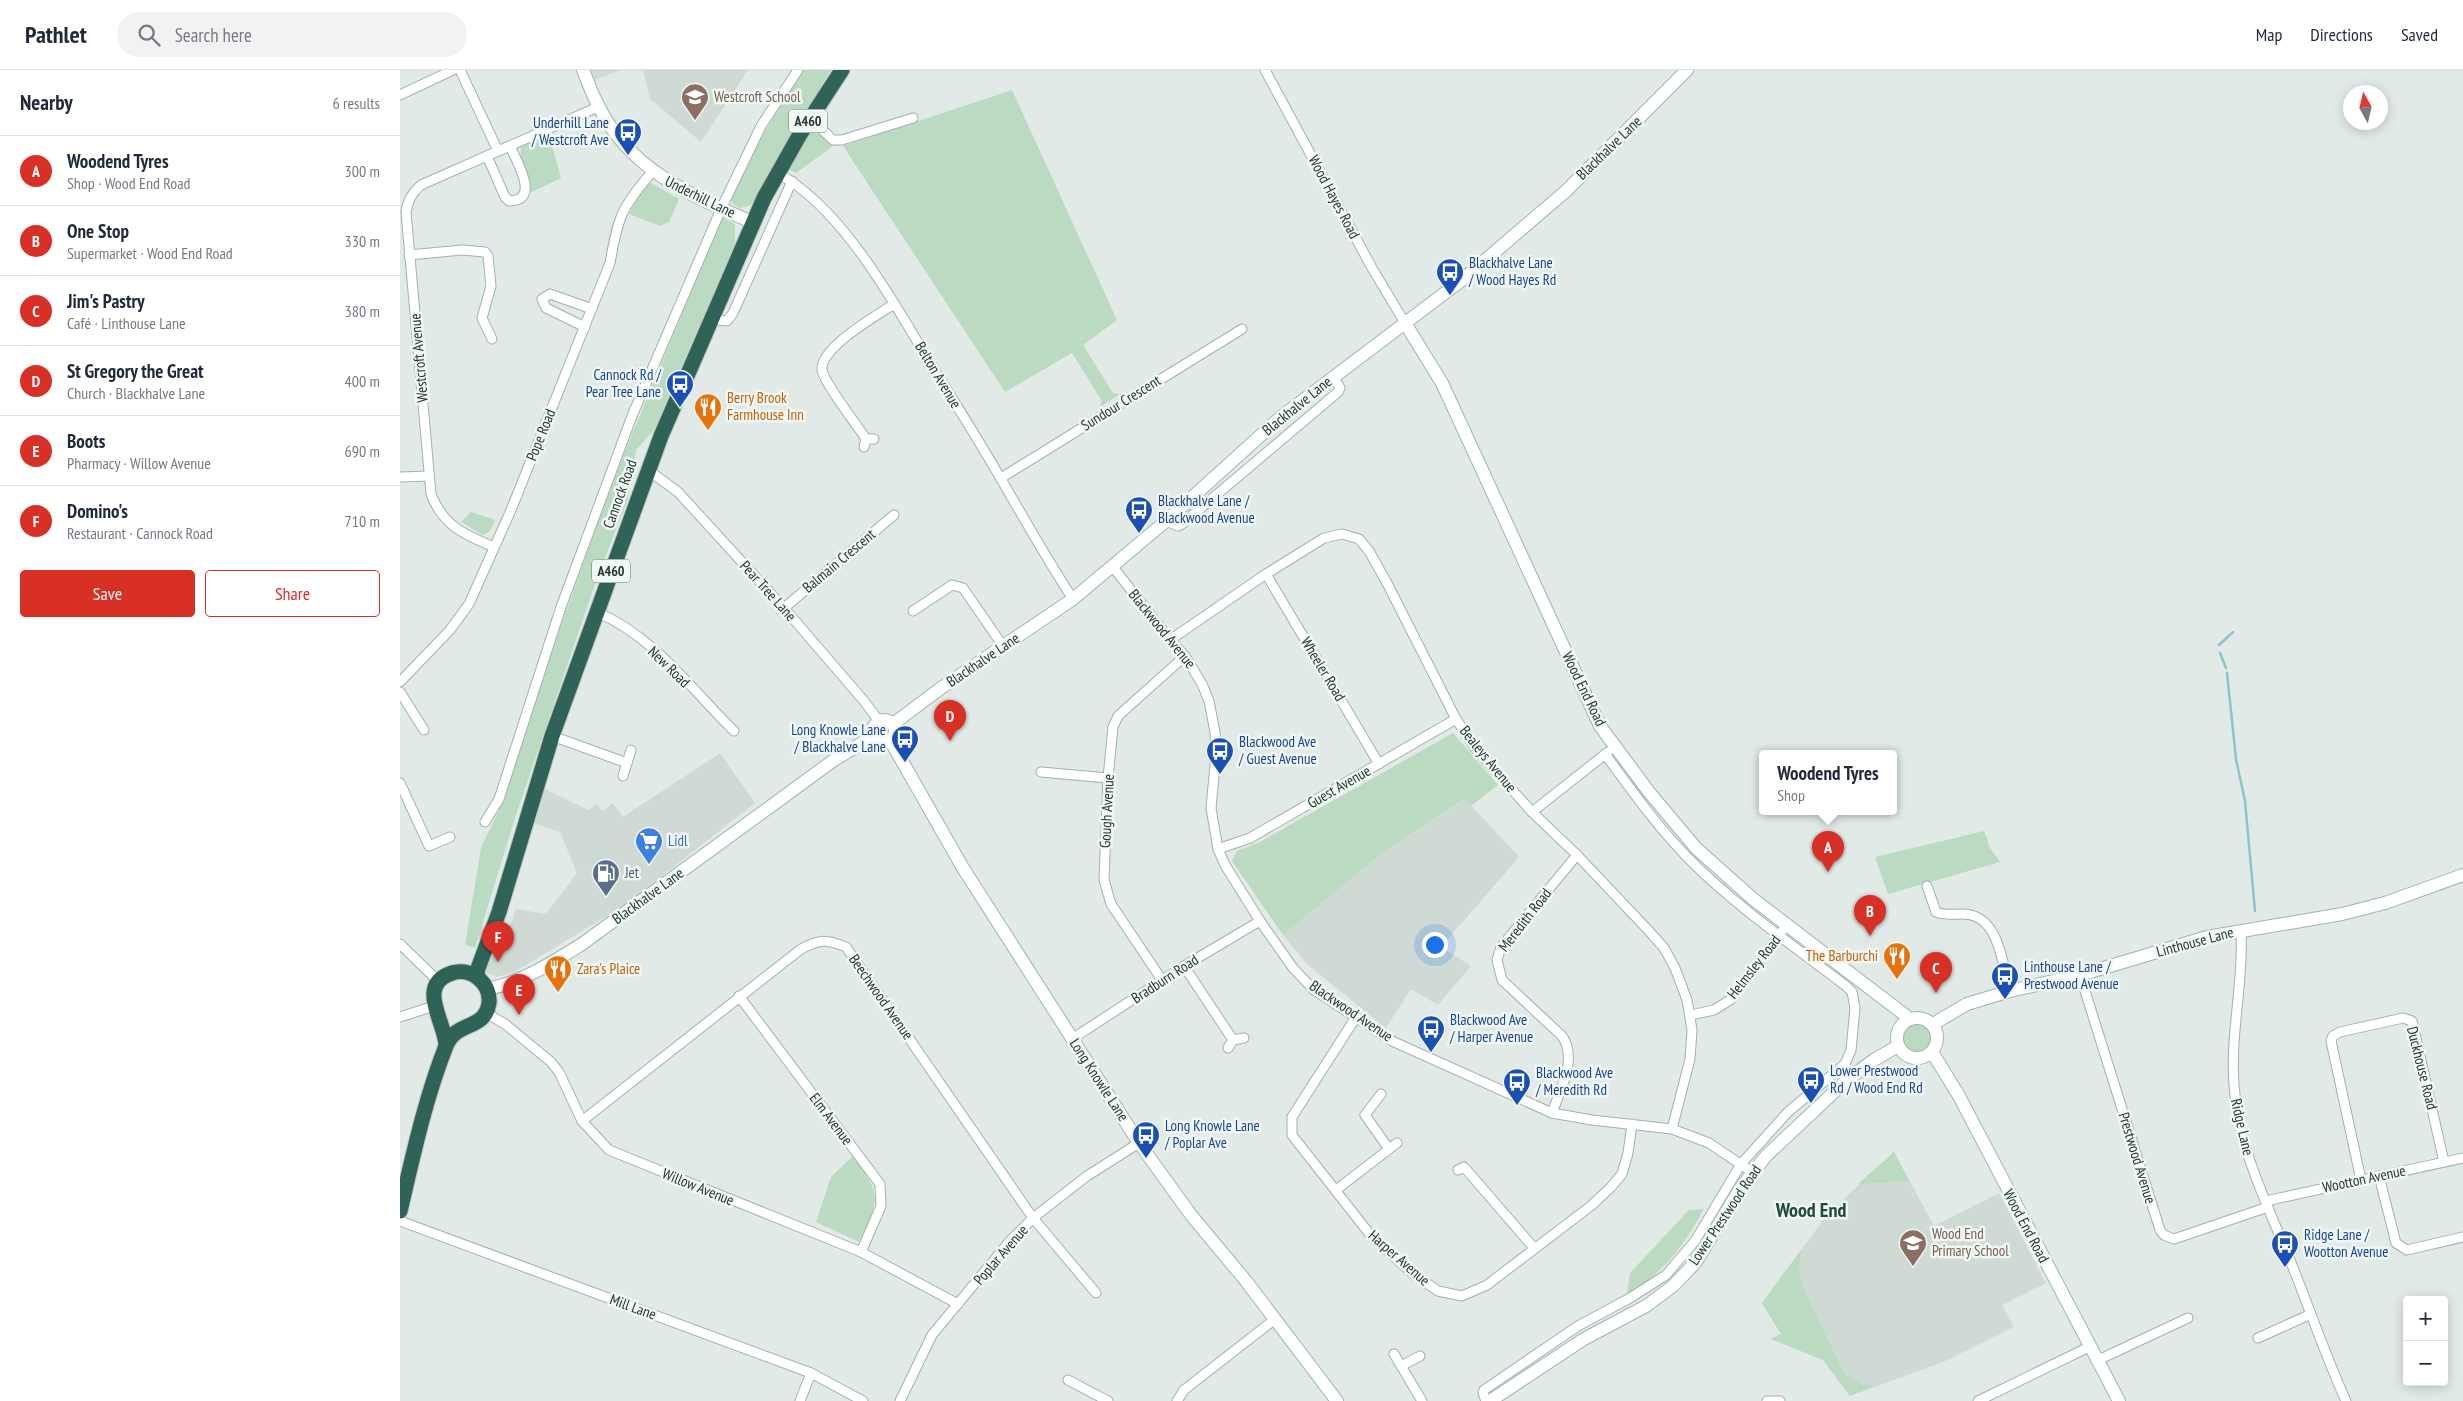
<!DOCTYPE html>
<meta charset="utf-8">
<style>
:root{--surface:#fff;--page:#f2f2f3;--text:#1f2937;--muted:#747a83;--line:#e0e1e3;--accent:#d93025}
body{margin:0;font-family:"PT Sans Narrow",sans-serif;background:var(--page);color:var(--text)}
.controls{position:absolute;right:15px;bottom:15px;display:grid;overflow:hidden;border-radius:5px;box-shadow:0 2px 12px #0003}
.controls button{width:45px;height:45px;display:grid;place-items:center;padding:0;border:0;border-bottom:1px solid var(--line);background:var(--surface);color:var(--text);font:25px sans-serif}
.compass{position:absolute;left:1943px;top:15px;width:45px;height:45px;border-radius:50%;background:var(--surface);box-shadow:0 2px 12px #0003;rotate:352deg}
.you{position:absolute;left:1034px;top:874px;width:18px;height:18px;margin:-12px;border:4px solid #fff;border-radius:50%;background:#1a73e8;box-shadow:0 0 0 8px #1a73e833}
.badge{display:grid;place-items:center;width:32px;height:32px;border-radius:50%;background:var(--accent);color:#fff;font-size:16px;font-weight:700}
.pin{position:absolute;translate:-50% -41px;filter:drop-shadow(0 1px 2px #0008)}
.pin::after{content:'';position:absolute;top:26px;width:18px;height:15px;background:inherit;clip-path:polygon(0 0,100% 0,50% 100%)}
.popup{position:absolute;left:1359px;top:680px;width:138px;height:65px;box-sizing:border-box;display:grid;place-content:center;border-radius:5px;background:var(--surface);filter:drop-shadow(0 1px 4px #0005);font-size:16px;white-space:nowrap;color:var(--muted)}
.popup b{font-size:19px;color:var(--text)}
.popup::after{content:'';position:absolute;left:50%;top:100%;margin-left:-10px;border:10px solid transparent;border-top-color:var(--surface)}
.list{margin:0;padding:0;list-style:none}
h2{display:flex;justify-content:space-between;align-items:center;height:65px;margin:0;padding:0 20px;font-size:21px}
h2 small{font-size:16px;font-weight:400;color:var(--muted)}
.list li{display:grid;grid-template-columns:32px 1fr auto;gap:15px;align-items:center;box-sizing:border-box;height:70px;padding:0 20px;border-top:1px solid var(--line)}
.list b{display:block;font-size:19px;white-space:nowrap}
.list p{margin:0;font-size:16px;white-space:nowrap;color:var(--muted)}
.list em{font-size:16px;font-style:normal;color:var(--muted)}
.actions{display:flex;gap:10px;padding:15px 20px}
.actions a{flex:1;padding:11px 0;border:1px solid var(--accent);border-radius:5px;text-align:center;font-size:18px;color:var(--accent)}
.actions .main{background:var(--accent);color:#fff}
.icon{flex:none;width:28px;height:28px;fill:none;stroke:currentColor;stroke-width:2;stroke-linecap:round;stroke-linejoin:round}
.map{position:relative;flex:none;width:2063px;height:1331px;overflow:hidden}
header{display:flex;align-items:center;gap:30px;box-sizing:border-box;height:70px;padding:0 25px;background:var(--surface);border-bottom:1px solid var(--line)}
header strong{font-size:24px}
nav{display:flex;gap:28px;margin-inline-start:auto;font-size:18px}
.search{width:350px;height:45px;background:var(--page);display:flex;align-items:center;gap:12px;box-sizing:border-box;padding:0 18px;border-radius:28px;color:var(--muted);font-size:19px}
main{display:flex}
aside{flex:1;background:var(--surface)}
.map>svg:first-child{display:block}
</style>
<header>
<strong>Pathlet</strong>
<div class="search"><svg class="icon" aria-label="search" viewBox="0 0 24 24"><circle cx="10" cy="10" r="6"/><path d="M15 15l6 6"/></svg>Search here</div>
<nav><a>Map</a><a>Directions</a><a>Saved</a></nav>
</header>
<main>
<aside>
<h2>Nearby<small>6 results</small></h2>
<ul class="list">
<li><span class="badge">A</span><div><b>Woodend Tyres</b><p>Shop · Wood End Road</p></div><em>300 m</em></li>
<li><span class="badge">B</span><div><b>One Stop</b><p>Supermarket · Wood End Road</p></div><em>330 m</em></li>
<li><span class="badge">C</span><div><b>Jim's Pastry</b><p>Café · Linthouse Lane</p></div><em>380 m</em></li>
<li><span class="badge">D</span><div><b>St Gregory the Great</b><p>Church · Blackhalve Lane</p></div><em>400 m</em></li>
<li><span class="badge">E</span><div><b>Boots</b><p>Pharmacy · Willow Avenue</p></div><em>690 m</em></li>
<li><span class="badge">F</span><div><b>Domino's</b><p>Restaurant · Cannock Road</p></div><em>710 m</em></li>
</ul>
<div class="actions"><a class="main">Save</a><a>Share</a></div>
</aside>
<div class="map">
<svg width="2063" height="1331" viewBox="0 0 2063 1331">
<rect width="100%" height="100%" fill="#e1eae6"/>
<g fill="#cfdad5">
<path d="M191,0H221L195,10Z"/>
<path d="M243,0H348L301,72L250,29Z"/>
<path d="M320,683L355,733L225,835L116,901L97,907L85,902L101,856L109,859L116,839L146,844L177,803L160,762L133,753L145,719L188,740L197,734L202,741L213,733L223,747Z"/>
<path d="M1065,729L1119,787L1041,877L1071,896L1038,935L1011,919L986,958L908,895L883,865L982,783Z"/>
<path d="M1494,1082L1534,1156L1599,1123L1646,1213L1602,1235L1614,1257L1543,1292L1450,1326L1423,1290L1371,1269L1381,1264L1362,1233L1427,1145Z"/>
</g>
<g fill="#bbdac2">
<path d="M403,0H431L351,135L340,138L333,134L330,128L357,74Z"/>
<path d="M612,20L717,250L683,275L713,323L720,324L700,337L702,331L672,283L605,322L443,76Z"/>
<path d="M412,56L433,76L396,103L391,101L388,96Z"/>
<path d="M149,65L161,108L130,123C133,106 118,93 121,77Z"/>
<path d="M249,112L279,129L269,152L260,156L229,144L244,116Z"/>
<path d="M322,147L335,154V174L254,360L236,380L228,429L196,511L115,748L75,878L65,875L81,778L103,731L157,566L214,408Z"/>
<path d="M71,442L95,450L89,462L83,465L61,452Z"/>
<path d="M1053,663L1098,715L1071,736L1064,729L982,783L883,865L832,791L837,781L860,772Z"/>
<path d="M1584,761L1590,778L1600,792L1488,824L1475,787Z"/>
<circle cx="1517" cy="968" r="16"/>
<path d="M1494,1082L1509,1111L1458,1114Z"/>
<path d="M453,1086C482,1126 480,1128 459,1172L416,1152L431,1107Z"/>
<path d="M1304,1139C1283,1177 1266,1199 1230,1224L1227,1223L1230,1203L1289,1140Z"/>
<path d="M1401,1180L1399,1201L1403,1218L1444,1303L1461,1314L1474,1316L1450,1326L1423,1290L1371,1269L1381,1264L1362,1233Z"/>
</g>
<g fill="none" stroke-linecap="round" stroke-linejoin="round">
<g stroke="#8cc4cc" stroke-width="2.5">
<path d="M1819,575L1833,562"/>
<path d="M1820,583L1826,598"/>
<path d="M1827,603L1836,689L1845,731L1855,841"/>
</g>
<g stroke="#a4b1ac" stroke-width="11">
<g id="street">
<path d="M60,0L98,81"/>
<path d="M865,0L972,198L1005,253"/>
<path d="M0,25L53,0"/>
<path d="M410,48L433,70H442L513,48"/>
<path d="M87,86L105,127L109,131C141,131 117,92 110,76"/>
<path d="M377,103C440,136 490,226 526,286C551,327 577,367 601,409C625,450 647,490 673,529"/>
<path d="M9,185L62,180L85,182L88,186L91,216L82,248L92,269"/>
<path d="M312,249L327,251L333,243L392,111"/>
<path d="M185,257L146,238L142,229L150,224L192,239"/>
<path d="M466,369C457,355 424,313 422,300C420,277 478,245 494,234"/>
<path d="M464,377L466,369H474"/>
<path d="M248,400L278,422L384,538L464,631L479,651"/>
<path d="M0,407L29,406"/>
<path d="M601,408L842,259"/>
<path d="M766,451L778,456L782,454L938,322L940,318L933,306"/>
<path d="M94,477C65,465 43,456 31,424L6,142C8,130 12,123 21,115L198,37"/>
<path d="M713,497L770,570L785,586L802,614L809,631L815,662L816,684L811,738L818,779L825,795L860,851L893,898L914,920L992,971L1152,1043L1192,1050L1272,1059L1309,1073L1352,1102"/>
<path d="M866,504L979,694"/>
<path d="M384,538L494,445"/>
<path d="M513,541L552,515L563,518L603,576"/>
<path d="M196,542C253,565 292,620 334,661"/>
<path d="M770,570L866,504L924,468L942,464L959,469L969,481L987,513L1056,649L1075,678L1132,742L1177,785L1249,861L1264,878L1275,898L1287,930L1292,960L1290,989L1272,1059"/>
<path d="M0,612L50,560L69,534L111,440L210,193C218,147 221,138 252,102"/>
<path d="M0,622L24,660"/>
<path d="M152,666L227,693"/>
<path d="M641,702L708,708"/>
<path d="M223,706L231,680"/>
<path d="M0,713L29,776L50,767"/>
<path d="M1132,742L1208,682"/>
<path d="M85,752L99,729L161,537L232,346L321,139L361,56L398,0"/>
<path d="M818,779L850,768L1056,649"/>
<path d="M1527,816L1536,842C1547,847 1559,842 1571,845C1600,852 1603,897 1610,921"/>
<path d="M1841,860C1844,912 1830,963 1834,1015C1838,1077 1867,1134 1890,1190C1909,1237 1925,1285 1946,1331"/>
<path d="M0,874L39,912"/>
<path d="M784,896L833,970"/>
<path d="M1680,905L1760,1160L1764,1165L1774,1169L1868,1137"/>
<path d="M762,910L711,834L704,810L708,708L713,657L718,646L785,586"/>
<path d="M339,926L480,1114L481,1136L461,1182"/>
<path d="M86,943L105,954L151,992L159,1002L182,1051L209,1080L461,1182L558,1234"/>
<path d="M1291,945L1314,940L1330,930L1383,860"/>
<path d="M0,947L34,936"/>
<path d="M956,947L892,1047V1065L972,1167L1011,1202L1038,1221L1062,1226L1087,1215L1192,1135L1211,1117L1222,1104L1228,1083L1232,1054"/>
<path d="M672,969L784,896L860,851"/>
<path d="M828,978L833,970L844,968"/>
<path d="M981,1024L965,1045L989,1079"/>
<path d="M1152,1043C1160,1020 1178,988 1162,966L1102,910L1097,890L1101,877L1177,785"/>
<path d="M182,1051L401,879C420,869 426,869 446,877L633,1148L696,1223"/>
<path d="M1058,1100L1064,1097L1134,1178"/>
<path d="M1979,1106L1996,1173L2007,1180L2063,1167"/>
<path d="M1961,1110L1931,971L1933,966L1940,962L2003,948L2012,951L2013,955L2044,1092"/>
<path d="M936,1120L997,1073"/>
<path d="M1866,1131L2063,1088"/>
<path d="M0,1151L411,1303L463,1331"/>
<path d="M1858,1268L1911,1244"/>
<path d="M994,1284L1022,1331"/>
<path d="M1696,1291L1788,1248"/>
<path d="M1001,1296L1020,1286"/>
<path d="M668,1310L708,1331"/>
<path d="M400,1331L411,1303"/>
<path d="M500,1331L532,1265L609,1172L633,1148L687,1106L739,1073"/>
<path d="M777,1331L784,1320L875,1249"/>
<path d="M1086,1331L1083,1323L1084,1320L1178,1256L1230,1228L1266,1205L1295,1171L1341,1094L1388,1042L1445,994L1451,980L1455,938L1452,922L1446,916C1394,876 1338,838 1291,791C1259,759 1232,721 1205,684"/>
<path d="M1367,1331H1380"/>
<path d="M1578,1331L1689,1277"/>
</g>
</g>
<g stroke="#a0b5ad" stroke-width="14">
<g id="secondary">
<path d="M183,0C188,12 192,24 198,35C229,100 292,126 354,153"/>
<path d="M1005,253L1042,313L1200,656L1249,722L1296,778L1353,829L1505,945L1507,949"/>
<circle cx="484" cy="661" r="11"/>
<path d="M493,654L541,618L673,529L766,451L881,347L1062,210L1166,121L1287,0"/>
<path d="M490,670L563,798L739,1073L791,1145L846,1211L937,1331"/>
<path d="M87,919C121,913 153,892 182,874L434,690L474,666"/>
<circle cx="1517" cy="968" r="20"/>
<path d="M1533,954L1567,934L1610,921L1680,905L1807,867L1942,844L1985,833L2063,805"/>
<path d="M1532,982L1559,1026L1719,1331"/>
<path d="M1090,1331L1184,1269L1246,1236L1273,1216L1296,1192L1340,1119L1366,1086L1448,1009L1474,990L1498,976"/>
</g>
</g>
<g stroke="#bdc4c2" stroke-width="17">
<g id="highway">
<path d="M78,907L77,901L99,842L152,666L261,366L364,128L399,66L442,0"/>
<path d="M0,1141C13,1086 25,1029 46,976C56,950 85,961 89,933C91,913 71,897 52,903C15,915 46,953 46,976"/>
</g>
</g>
<use href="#street" stroke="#fff" stroke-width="9"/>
<use href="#secondary" stroke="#fff" stroke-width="12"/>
<use href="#highway" stroke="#306357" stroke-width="15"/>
</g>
<defs>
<g id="school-pin" transform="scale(1.4375)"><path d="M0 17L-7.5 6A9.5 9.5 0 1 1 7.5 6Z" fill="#8d6e63" stroke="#f1f7f4"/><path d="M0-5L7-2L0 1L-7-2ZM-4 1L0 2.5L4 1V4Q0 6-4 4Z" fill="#fff"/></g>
<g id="bus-pin" transform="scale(1.4375)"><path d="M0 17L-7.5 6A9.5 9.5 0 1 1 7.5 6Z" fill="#1a4fb4" stroke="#f1f7f4"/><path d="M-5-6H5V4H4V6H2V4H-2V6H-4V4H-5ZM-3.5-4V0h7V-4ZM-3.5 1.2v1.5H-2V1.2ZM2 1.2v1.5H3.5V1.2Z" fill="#fff"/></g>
<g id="restaurant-pin" transform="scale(1.4375)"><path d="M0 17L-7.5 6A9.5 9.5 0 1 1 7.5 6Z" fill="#e8710a" stroke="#f1f7f4"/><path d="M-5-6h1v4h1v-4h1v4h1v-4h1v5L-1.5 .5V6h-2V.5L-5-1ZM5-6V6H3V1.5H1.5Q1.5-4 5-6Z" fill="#fff"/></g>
<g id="supermarket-pin" transform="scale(1.4375)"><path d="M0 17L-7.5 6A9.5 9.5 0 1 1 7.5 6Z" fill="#3f7fe0" stroke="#f1f7f4"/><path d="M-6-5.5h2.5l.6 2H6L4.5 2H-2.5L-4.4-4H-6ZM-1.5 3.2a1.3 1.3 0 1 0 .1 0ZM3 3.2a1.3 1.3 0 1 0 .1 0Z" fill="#fff"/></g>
<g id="fuel-pin" transform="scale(1.4375)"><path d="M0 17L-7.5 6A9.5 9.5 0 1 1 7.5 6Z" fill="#5c6f8a" stroke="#f1f7f4"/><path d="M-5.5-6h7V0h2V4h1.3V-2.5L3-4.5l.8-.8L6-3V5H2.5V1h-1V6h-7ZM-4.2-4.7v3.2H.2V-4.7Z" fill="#fff"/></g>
</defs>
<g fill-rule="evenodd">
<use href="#school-pin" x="295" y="27"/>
<use href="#bus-pin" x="228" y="62"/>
<use href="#bus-pin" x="1050" y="202"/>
<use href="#bus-pin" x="280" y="314"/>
<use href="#restaurant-pin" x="308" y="337"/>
<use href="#bus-pin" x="739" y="440"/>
<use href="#bus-pin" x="505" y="669"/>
<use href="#bus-pin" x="820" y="681"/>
<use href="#supermarket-pin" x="249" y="771"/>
<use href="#fuel-pin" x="206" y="803"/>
<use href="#restaurant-pin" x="1497" y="886"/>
<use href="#restaurant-pin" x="158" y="899"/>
<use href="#bus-pin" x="1605" y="906"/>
<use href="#bus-pin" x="1031" y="959"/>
<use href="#bus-pin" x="1411" y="1010"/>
<use href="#bus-pin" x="1117" y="1012"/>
<use href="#bus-pin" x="746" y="1065"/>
<use href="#school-pin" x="1513" y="1173"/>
<use href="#bus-pin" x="1885" y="1174"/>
</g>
<g text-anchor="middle" stroke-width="5" stroke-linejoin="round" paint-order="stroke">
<g fill="#f1f7f4" stroke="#60726c" stroke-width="1">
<rect x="389" y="39.5" width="38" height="23" rx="4"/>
<rect x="192" y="489.5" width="38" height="23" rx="4"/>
</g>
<g font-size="14" font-weight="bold" fill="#223932">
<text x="408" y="56">A460</text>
<text x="211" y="506">A460</text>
</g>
<g font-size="15" fill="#785e54" stroke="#f1f7f4" text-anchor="start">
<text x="314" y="32">Westcroft School</text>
<text x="1532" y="1169">Wood End<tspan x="1532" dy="17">Primary School</tspan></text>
</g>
<g font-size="15" fill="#164399" stroke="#f1f7f4" text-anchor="start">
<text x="209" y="58" text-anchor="end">Underhill Lane<tspan x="209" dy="17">/ Westcroft Ave</tspan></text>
<text x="1069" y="198">Blackhalve Lane<tspan x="1069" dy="17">/ Wood Hayes Rd</tspan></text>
<text x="261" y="310" text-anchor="end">Cannock Rd /<tspan x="261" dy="17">Pear Tree Lane</tspan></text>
<text x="758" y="436">Blackhalve Lane /<tspan x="758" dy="17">Blackwood Avenue</tspan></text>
<text x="486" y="665" text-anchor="end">Long Knowle Lane<tspan x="486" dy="17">/ Blackhalve Lane</tspan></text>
<text x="839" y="677">Blackwood Ave<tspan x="839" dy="17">/ Guest Avenue</tspan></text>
<text x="1624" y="902">Linthouse Lane /<tspan x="1624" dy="17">Prestwood Avenue</tspan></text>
<text x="1050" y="955">Blackwood Ave<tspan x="1050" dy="17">/ Harper Avenue</tspan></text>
<text x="1430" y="1006">Lower Prestwood<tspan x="1430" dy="17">Rd / Wood End Rd</tspan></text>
<text x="1136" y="1008">Blackwood Ave<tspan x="1136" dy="17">/ Meredith Rd</tspan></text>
<text x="765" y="1061">Long Knowle Lane<tspan x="765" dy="17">/ Poplar Ave</tspan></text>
<text x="1904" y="1170">Ridge Lane /<tspan x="1904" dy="17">Wootton Avenue</tspan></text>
</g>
<g font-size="15" fill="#223932" stroke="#f1f7f4">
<text transform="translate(1209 78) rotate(-44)" y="5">Blackhalve Lane</text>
<text transform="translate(300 127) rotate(26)" y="5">Underhill Lane</text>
<text transform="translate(934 127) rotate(62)" y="5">Wood Hayes Road</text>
<text transform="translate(19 288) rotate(-95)" y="5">Westcroft Avenue</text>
<text transform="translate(538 305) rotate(59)" y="5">Belton Avenue</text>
<text transform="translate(721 333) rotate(-32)" y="5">Sundour Crescent</text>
<text transform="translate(897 336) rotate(-39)" y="5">Blackhalve Lane</text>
<text transform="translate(141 365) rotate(-68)" y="5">Pope Road</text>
<text transform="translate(220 424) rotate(-70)" y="5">Cannock Road</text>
<text transform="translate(439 491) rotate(-40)" y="5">Balmain Crescent</text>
<text transform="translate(368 521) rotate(48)" y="5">Pear Tree Lane</text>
<text transform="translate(762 559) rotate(51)" y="5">Blackwood Avenue</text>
<text transform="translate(583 590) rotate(-34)" y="5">Blackhalve Lane</text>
<text transform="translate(269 597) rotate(44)" y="5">New Road</text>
<text transform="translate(923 599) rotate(59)" y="5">Wheeler Road</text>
<text transform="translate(1184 619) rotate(64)" y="5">Wood End Road</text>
<text transform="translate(1088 689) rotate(51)" y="5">Bealeys Avenue</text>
<text transform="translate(939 717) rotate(-30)" y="5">Guest Avenue</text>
<text transform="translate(707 741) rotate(-87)" y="5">Gough Avenue</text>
<text transform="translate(248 826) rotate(-36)" y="5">Blackhalve Lane</text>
<text transform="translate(1125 850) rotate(-52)" y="5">Meredith Road</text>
<text transform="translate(1795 872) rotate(-15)" y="5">Linthouse Lane</text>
<text transform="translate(1354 897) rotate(-52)" y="5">Helmsley Road</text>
<text transform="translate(765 909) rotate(-33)" y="5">Bradburn Road</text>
<text transform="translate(481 927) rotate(55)" y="5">Beechwood Avenue</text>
<text transform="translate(951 941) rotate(34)" y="5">Blackwood Avenue</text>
<text transform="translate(2022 998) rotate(76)" y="5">Duckhouse Road</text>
<text transform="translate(699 1010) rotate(57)" y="5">Long Knowle Lane</text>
<text transform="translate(431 1049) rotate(53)" y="5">Elm Avenue</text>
<text transform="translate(1842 1057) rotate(77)" y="5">Ridge Lane</text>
<text transform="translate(1737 1088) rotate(73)" y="5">Prestwood Avenue</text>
<text transform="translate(1964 1109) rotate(-12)" y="5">Wootton Avenue</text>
<text transform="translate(298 1117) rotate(22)" y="5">Willow Avenue</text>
<text transform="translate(1325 1145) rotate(-56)" y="5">Lower Prestwood Road</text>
<text transform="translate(1626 1156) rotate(62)" y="5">Wood End Road</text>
<text transform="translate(601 1185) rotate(-49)" y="5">Poplar Avenue</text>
<text transform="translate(999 1188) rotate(41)" y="5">Harper Avenue</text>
<text transform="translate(233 1237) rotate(20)" y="5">Mill Lane</text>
</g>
<g font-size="15" fill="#c56008" stroke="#f1f7f4" text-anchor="start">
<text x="327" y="333">Berry Brook<tspan x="327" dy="17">Farmhouse Inn</tspan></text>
<text x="1478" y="891" text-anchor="end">The Barburchi</text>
<text x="177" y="904">Zara's Plaice</text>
</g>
<g font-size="15" fill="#366cbe" stroke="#f1f7f4" text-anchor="start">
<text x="268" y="776">Lidl</text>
</g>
<g font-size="15" fill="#4e5e75" stroke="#f1f7f4" text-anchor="start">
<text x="225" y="808">Jet</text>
</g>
<g font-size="20" font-weight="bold" fill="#204a3e" stroke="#f1f7f4">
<text x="1411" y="1147">Wood End</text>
</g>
</g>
</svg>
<div class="controls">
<button>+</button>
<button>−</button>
</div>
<svg class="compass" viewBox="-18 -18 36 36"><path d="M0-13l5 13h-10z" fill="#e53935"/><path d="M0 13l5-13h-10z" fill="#747a83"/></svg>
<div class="you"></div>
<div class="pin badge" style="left:1428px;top:802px">A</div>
<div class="popup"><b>Woodend Tyres</b>Shop</div>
<div class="pin badge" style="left:1470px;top:866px">B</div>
<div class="pin badge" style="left:1536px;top:923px">C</div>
<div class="pin badge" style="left:550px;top:671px">D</div>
<div class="pin badge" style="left:119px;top:945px">E</div>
<div class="pin badge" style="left:98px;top:892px">F</div>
</div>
</main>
